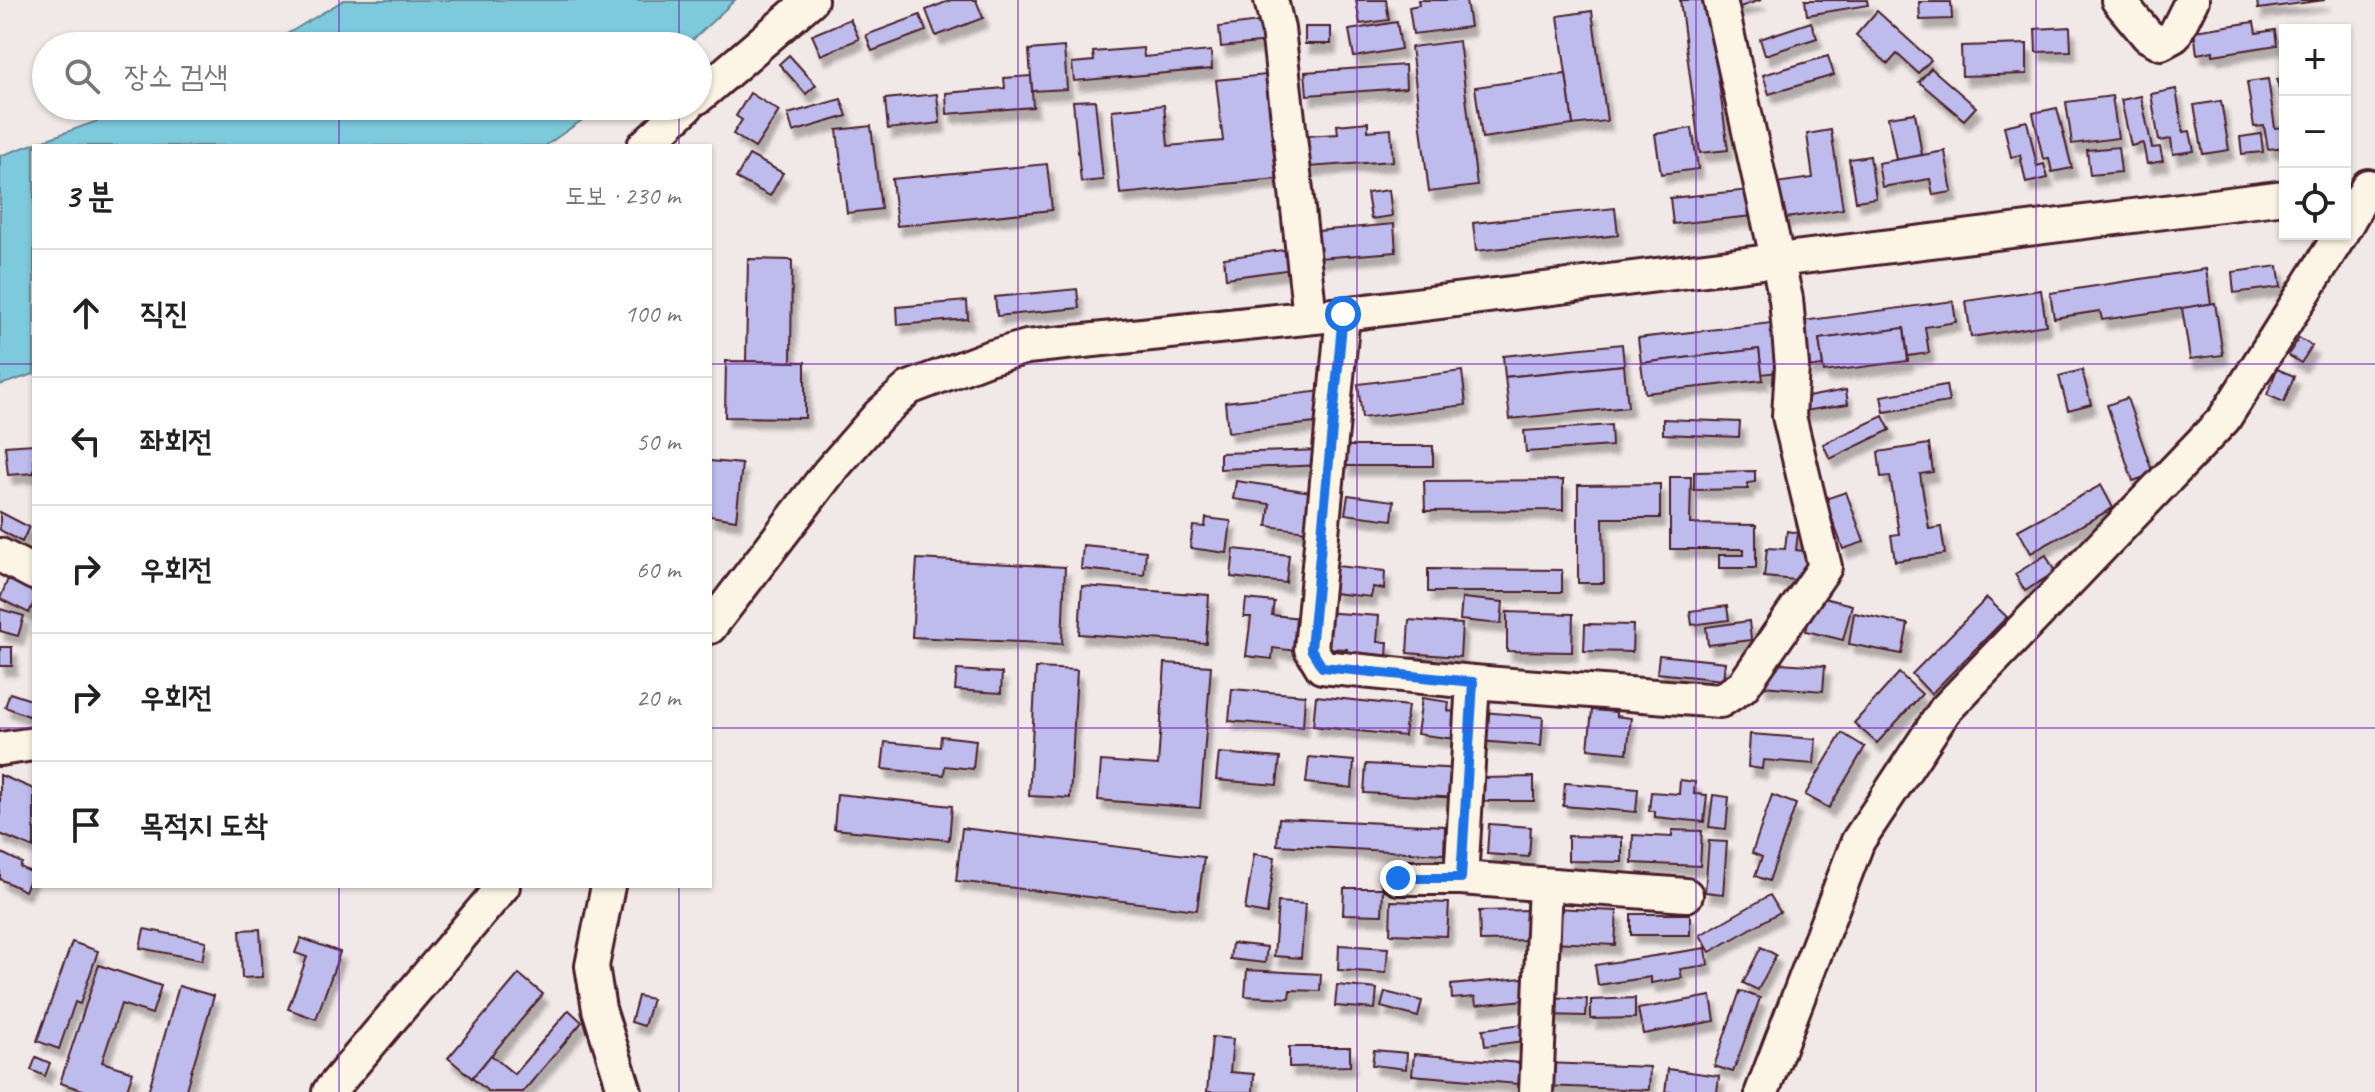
<!DOCTYPE html>
<html lang="ko">
<meta charset="utf-8">
<style>
:root{--surface:#fff;--page:#f6f6f6;--text:#222;--muted:#767676;--line:#e0e0e0}
body{margin:0;font-family:Caveat,"Poor Story",sans-serif;background:var(--page);color:var(--text)}
.controls{position:absolute;right:24px;top:24px;display:grid;overflow:hidden;border-radius:0px;box-shadow:0 2px 6px #0004}
.controls button{width:72px;height:72px;display:grid;place-items:center;padding:0;border:0;border-bottom:2px solid var(--line);background:var(--surface);color:var(--text);font:40px sans-serif}
.stop{position:absolute;width:24px;height:24px;margin:-18px;border:6px solid #1a73e8;border-radius:50%;background:#fff}
.stop.end{background:#1a73e8;border-color:#fff;box-shadow:0 2px 8px #0008}
.list{margin:0;padding:0;list-style:none}
h2{display:flex;justify-content:space-between;align-items:center;height:104px;margin:0;padding:0 32px;font-size:34px}
h2 small{font-size:26px;font-weight:400;color:var(--muted)}
.list li{display:grid;grid-template-columns:52px 1fr auto;gap:24px;align-items:center;box-sizing:border-box;height:128px;padding:0 32px;border-top:2px solid var(--line)}
.list b{display:block;font-size:30px;white-space:nowrap}
.list em{font-size:26px;font-style:normal;color:var(--muted)}
.icon{flex:none;width:44px;height:44px;fill:none;stroke:currentColor;stroke-width:2;stroke-linecap:round;stroke-linejoin:round}
.map{position:relative;flex:none;width:2375px;height:1092px;overflow:hidden}
.search{position:absolute;background:var(--surface);box-shadow:0 2px 6px #0004;left:32px;top:32px;width:680px;height:88px;display:flex;align-items:center;gap:20px;box-sizing:border-box;padding:0 28px;border-radius:44px;color:var(--muted);font-size:30px}
.panel{position:absolute;background:var(--surface);box-shadow:0 2px 6px #0004;left:32px;top:144px;width:680px;height:744px;border-radius:0px}
.map>svg:first-child{display:block}
</style>
<div class="map">
<svg width="2375" height="1092" viewBox="0 0 2375 1092">
<defs>
<filter id="shadow"><feDropShadow dx="5" dy="9" stdDeviation="2" flood-color="#0004"/></filter>
</defs>
<rect width="100%" height="100%" fill="#f0e9e7"/>
<filter id="ink" filterUnits="userSpaceOnUse"><feTurbulence type="fractalNoise" baseFrequency=".0125" numOctaves="2"/><feDisplacementMap in="SourceGraphic" scale="16" xChannelSelector="R" yChannelSelector="G"/><feConvolveMatrix kernelMatrix="1 2 1 2 8 2 1 2 1" color-interpolation-filters="sRGB"/></filter>
<g filter="url(#ink)">
<g fill="#7dcadc" stroke="#698695" stroke-width="2">
<path d="M344,0H735L686,46H267Z"/>
<path d="M139,106H602L545,146H34V374L0,385V156Z"/>
</g>
<g fill="#bebbed" stroke="#4a1f2b" stroke-width="2" filter="url(#shadow)">
<path d="M951,0H976L983,18L936,36L926,10Z"/>
<path d="M1356,0H1386L1389,20L1360,24Z"/>
<path d="M1418,0H1466L1470,27L1413,34L1409,7L1419,5Z"/>
<path d="M1680,0H1708L1728,150L1700,153Z"/>
<path d="M1735,0H1761L1737,8Z"/>
<path d="M1805,0H1867L1868,5L1807,15Z"/>
<path d="M2257,0H2325L2258,9Z"/>
<path d="M1919,2H1951L1952,19L1920,20Z"/>
<path d="M1592,11L1607,121L1573,125L1558,16Z"/>
<path d="M1877,11L1931,60L1918,73L1897,54L1888,64L1856,35Z"/>
<path d="M920,15L926,31L872,51L866,35Z"/>
<path d="M850,19L859,39L821,55L812,35Z"/>
<path d="M1266,21L1268,42L1221,47L1219,27Z"/>
<path d="M1397,22L1401,49L1354,57L1349,30Z"/>
<path d="M1811,22L1817,38L1765,55L1760,39Z"/>
<path d="M2254,22L2256,33L2275,30L2277,45L2213,55V51L2197,54L2194,31Z"/>
<rect x="1305" y="27" width="26" height="17"/>
<path d="M2070,27L2071,51L2036,52L2035,29Z"/>
<path d="M1459,41L1477,186L1429,192L1411,47Z"/>
<path d="M2027,44V74L1962,76L1961,46Z"/>
<path d="M1064,47L1067,89L1032,91L1029,50Z"/>
<path d="M1143,48L1144,57L1211,51L1212,69L1074,81L1072,63L1094,61L1093,52Z"/>
<path d="M789,55L816,85L806,94L779,64Z"/>
<path d="M1828,56L1834,75L1769,94L1763,75Z"/>
<path d="M1405,65L1406,88L1307,95L1305,72Z"/>
<path d="M1931,68L1976,107L1964,120L1919,82Z"/>
<path d="M1566,74L1573,125L1482,138L1475,87Z"/>
<path d="M1266,75L1277,179L1120,194L1112,110L1164,105L1168,146L1223,141L1216,80Z"/>
<path d="M1031,76L1033,107L947,114L946,93L1005,88L1004,78Z"/>
<path d="M2285,77V122L2277,79Z"/>
<path d="M2268,79L2275,128L2285,127V147L2268,149L2264,126L2254,127L2247,82Z"/>
<path d="M2176,89L2183,132L2190,131L2194,151L2173,154L2171,139L2159,141L2151,94Z"/>
<path d="M750,93L779,111L755,148L733,134L742,120L736,116Z"/>
<path d="M937,94L940,123L888,129L885,99Z"/>
<path d="M2112,96L2118,138L2072,144L2066,102Z"/>
<path d="M2141,96L2152,148L2160,147L2163,161L2147,164L2143,143L2131,146L2121,100Z"/>
<path d="M841,99L847,116L793,132L788,114Z"/>
<path d="M1095,100L1103,180L1081,182L1073,101Z"/>
<path d="M2221,101L2229,150L2203,154L2194,105Z"/>
<path d="M2057,108L2072,168L2052,172L2049,158L2043,159L2033,113Z"/>
<path d="M1915,113L1922,155L1896,160L1888,117Z"/>
<path d="M2027,121L2037,166L2044,164L2048,178L2026,183L2020,155L2011,157L2004,126Z"/>
<path d="M1368,122V131L1391,129L1393,161L1308,167L1306,136L1338,134L1337,125Z"/>
<path d="M871,126L881,209L847,213L837,130Z"/>
<path d="M1692,128L1698,169L1661,174L1655,134Z"/>
<path d="M1831,130L1843,209L1780,219L1775,183L1813,178L1807,134Z"/>
<path d="M2261,134L2263,152L2242,154L2240,137Z"/>
<path d="M2118,147L2121,172L2090,175L2087,150Z"/>
<path d="M1945,151L1952,192L1933,195L1930,179L1882,187L1878,163Z"/>
<path d="M749,155L783,173L770,196L736,178Z"/>
<path d="M1870,156L1876,198L1856,201L1849,159Z"/>
<path d="M1047,164L1052,210L897,226L892,179Z"/>
<path d="M1389,190L1392,216L1371,219L1367,193Z"/>
<path d="M1750,190L1753,216L1673,224L1670,198Z"/>
<path d="M1615,208L1618,235L1476,251L1473,223Z"/>
<path d="M1394,224L1396,252L1319,258L1317,231Z"/>
<path d="M1290,249L1293,269L1226,278L1224,258Z"/>
<path d="M748,259L792,260L791,362L746,361Z"/>
<path d="M2278,266L2281,287L2234,293L2232,272Z"/>
<path d="M2206,269L2211,304L2102,320L2100,311L2054,318L2050,293Z"/>
<path d="M1077,289L1079,308L997,316L995,297Z"/>
<path d="M2041,290L2046,325L1971,337L1966,301Z"/>
<path d="M967,301L968,319L898,325L897,307Z"/>
<path d="M1953,301L1956,322L1925,327L1929,353L1908,356L1904,328L1819,339L1823,366L1808,368L1802,321Z"/>
<path d="M2215,303L2223,355L2190,359L2182,308Z"/>
<path d="M1780,322L1786,371L1762,374L1759,349L1641,363L1638,338Z"/>
<path d="M1904,328L1908,361L1824,372L1819,339Z"/>
<path d="M2299,338L2312,346L2301,363L2288,355Z"/>
<path d="M1622,344L1624,365L1505,377L1503,356Z"/>
<path d="M1759,349L1763,380L1645,393L1641,363Z"/>
<path d="M726,361L805,362V418L725,417Z"/>
<path d="M1624,365L1628,407L1510,419L1505,377Z"/>
<path d="M2277,369L2294,376L2284,402L2267,395Z"/>
<path d="M2082,370L2091,404L2068,410L2059,376Z"/>
<path d="M1462,371L1466,405L1362,418L1358,384Z"/>
<path d="M1946,385L1949,402L1884,412L1881,396Z"/>
<path d="M1846,390L1848,404L1798,412L1796,399Z"/>
<path d="M1323,391L1326,422L1228,432L1225,402Z"/>
<path d="M2127,398L2153,474L2133,481L2107,405Z"/>
<path d="M1883,416L1890,430L1830,459L1823,444Z"/>
<path d="M1663,419L1740,422L1739,437L1663,434Z"/>
<path d="M1611,425L1612,446L1526,452L1524,431Z"/>
<path d="M34,444V473L8,475L5,446Z"/>
<path d="M1929,444L1933,472L1920,474L1929,529L1941,527L1945,554L1895,561L1891,535L1899,534L1890,476L1881,477L1878,452Z"/>
<rect x="1345" y="446" width="88" height="20"/>
<path d="M1323,450L1324,465L1220,469V453Z"/>
<path d="M710,461L742,464L736,520L710,516Z"/>
<path d="M1755,471V482L1748,483V489L1694,490V472Z"/>
<path d="M1670,477H1691L1690,524L1756,525V568H1719V555H1744V549H1670Z"/>
<path d="M1563,480V510L1425,511L1424,481Z"/>
<path d="M1236,481L1312,492L1306,531L1267,526L1270,504L1233,499Z"/>
<path d="M1660,484V518H1603L1604,583H1578V485Z"/>
<path d="M2101,485L2113,508L2031,553L2018,530Z"/>
<path d="M1846,492L1864,542L1843,549L1825,499Z"/>
<path d="M1348,495L1394,501L1392,520L1345,514Z"/>
<path d="M0,512L29,527L22,542L0,530Z"/>
<path d="M1206,518L1231,521L1227,553L1190,548L1193,526L1205,527Z"/>
<path d="M1787,531L1798,533L1796,550L1815,552L1807,581L1764,577L1767,548L1785,549Z"/>
<path d="M1083,545L1146,551L1144,575L1081,569Z"/>
<path d="M1234,549L1289,555L1286,583L1231,577Z"/>
<path d="M2046,555L2055,572L2025,591L2015,574Z"/>
<path d="M917,559L1065,567L1062,644L912,637Z"/>
<path d="M1326,565L1385,571L1384,589L1373,587L1371,597L1333,593V584L1324,583Z"/>
<path d="M1428,569L1562,570V592H1428Z"/>
<path d="M11,571L34,582V602L29,613L0,599Z"/>
<path d="M1082,586L1209,595L1206,643L1079,634Z"/>
<path d="M1815,596L1852,605L1843,640L1806,631Z"/>
<path d="M1462,598L1503,602L1501,624L1460,620Z"/>
<path d="M1987,598L2007,617L1931,694L1912,674Z"/>
<path d="M1246,599L1274,602L1272,615L1301,618L1297,651L1273,648L1272,659L1246,656L1251,617H1244Z"/>
<path d="M1727,606L1729,620L1692,625L1690,611Z"/>
<path d="M0,609L24,616L18,636L0,631Z"/>
<path d="M1321,612L1379,616L1377,642H1388L1387,658L1346,655L1347,649L1319,648Z"/>
<path d="M1507,612L1573,614L1572,652L1507,651Z"/>
<path d="M1854,613L1908,624L1902,654L1849,644Z"/>
<path d="M1409,620L1462,624L1460,657L1407,653Z"/>
<path d="M1749,621L1751,640L1708,645L1706,627Z"/>
<path d="M1585,624L1633,625L1632,652L1584,651Z"/>
<rect x="0" y="647" width="12" height="19"/>
<path d="M1659,655L1725,662L1723,680L1657,673Z"/>
<path d="M1763,662L1825,666L1823,691L1762,686Z"/>
<path d="M1165,663L1211,666L1200,808L1098,800L1101,761L1158,765Z"/>
<path d="M1036,668L1077,670L1070,798L1029,796Z"/>
<path d="M957,670L1002,673L1001,693L955,690Z"/>
<path d="M1899,673L1922,694L1877,743L1854,723Z"/>
<path d="M1232,689L1305,695L1303,727L1229,721Z"/>
<path d="M10,693L34,701V718L5,707Z"/>
<path d="M1316,696L1408,706L1404,736L1313,726Z"/>
<path d="M1422,698L1449,702L1448,711L1465,714L1462,740L1417,734Z"/>
<path d="M1592,710L1616,712V716L1631,718L1627,753L1588,749Z"/>
<path d="M1482,712L1543,717L1541,746L1479,741Z"/>
<path d="M1842,733L1865,747L1829,808L1805,795Z"/>
<path d="M1750,734L1816,739L1814,764L1763,760L1762,769L1748,767Z"/>
<path d="M941,736L976,740L973,769L945,766L944,775L882,769L885,742L940,747Z"/>
<path d="M1219,753L1280,758L1277,785L1216,780Z"/>
<path d="M1309,757L1354,761L1352,788L1306,783Z"/>
<path d="M1366,764L1463,769L1461,798L1364,793Z"/>
<path d="M0,775L34,789V848L0,834Z"/>
<path d="M1534,777V801H1484L1483,778Z"/>
<path d="M1680,780L1695,782L1694,794L1707,795L1704,822L1655,817V811H1649L1651,792L1679,794Z"/>
<path d="M1565,783L1638,789L1636,812L1563,806Z"/>
<path d="M837,794L952,806L949,840L834,829Z"/>
<path d="M1713,795L1729,797L1726,829L1709,827Z"/>
<path d="M1772,795L1796,804L1769,881L1755,876L1762,857L1752,853Z"/>
<path d="M1279,818L1445,826L1444,854L1277,845Z"/>
<path d="M1489,824L1531,827L1529,857L1487,854Z"/>
<path d="M962,828L1204,857L1197,910L956,881Z"/>
<path d="M1672,830L1702,831L1700,866L1632,863L1633,835L1672,837Z"/>
<path d="M1568,836L1622,837V862L1568,861Z"/>
<path d="M1709,841L1727,842L1723,894L1705,892Z"/>
<path d="M0,852L22,863L20,867L33,873L25,891L0,879Z"/>
<path d="M1254,854L1275,857L1267,914L1245,910Z"/>
<path d="M1344,888H1383L1382,915L1343,914Z"/>
<path d="M1770,895L1780,912L1710,952L1700,935Z"/>
<path d="M1391,901L1449,903L1447,936L1390,934Z"/>
<path d="M1278,902L1305,904L1301,958L1274,956Z"/>
<path d="M1553,908L1617,911L1615,945L1551,942Z"/>
<path d="M1532,910V940L1480,941L1479,911Z"/>
<rect x="1631" y="914" width="59" height="21"/>
<path d="M144,929L206,941L202,960L140,948Z"/>
<path d="M260,929L263,977L242,978L240,930Z"/>
<path d="M301,938L340,952L316,1019L288,1009L307,957L295,953Z"/>
<path d="M72,942L98,951L80,1004L75,1002L59,1049L37,1041Z"/>
<path d="M1232,943L1267,947L1265,963L1230,959Z"/>
<path d="M1339,945L1388,948L1386,973L1338,970Z"/>
<path d="M1761,947L1776,955L1758,990L1743,983Z"/>
<path d="M1706,948L1708,965L1680,969L1682,978L1651,983V977L1598,985L1595,965Z"/>
<path d="M99,965L161,986L152,1014L121,1004L102,1062L133,1072L126,1092H89L60,1083Z"/>
<path d="M1247,970L1321,974L1320,991L1290,990L1289,998L1245,996Z"/>
<path d="M519,974L543,994L472,1078L448,1058Z"/>
<path d="M1532,977L1534,999L1476,1005L1475,997L1452,999L1451,985Z"/>
<path d="M1337,985L1377,989L1375,1009L1335,1006Z"/>
<path d="M179,986L214,996L186,1089L197,1092H148Z"/>
<path d="M1740,991L1760,998L1733,1072L1714,1066Z"/>
<path d="M1385,992L1422,1001L1418,1017L1381,1007Z"/>
<path d="M638,996L652,999L644,1026L631,1022Z"/>
<path d="M1711,996L1715,1021L1643,1034L1638,1009Z"/>
<path d="M1547,997L1587,999L1586,1016L1546,1015Z"/>
<path d="M1635,998V1018L1591,1019V1000Z"/>
<path d="M569,1010L582,1022L523,1092H489L472,1078L491,1055L514,1074Z"/>
<path d="M1531,1023L1533,1040L1485,1046L1483,1029Z"/>
<path d="M1212,1037L1233,1039L1230,1072L1254,1074L1253,1092H1207Z"/>
<path d="M1289,1047H1350V1066L1289,1067Z"/>
<path d="M1374,1050L1407,1053L1406,1069L1372,1065Z"/>
<path d="M1414,1054L1532,1064L1530,1085L1412,1075Z"/>
<path d="M36,1057L50,1063L45,1076L31,1070Z"/>
<path d="M1544,1063L1650,1067L1649,1090L1543,1086Z"/>
<path d="M1668,1069L1719,1076L1717,1092H1665Z"/>
</g>
<g fill="none" stroke-linecap="round" stroke-linejoin="round">
<g stroke="#4a1f2b" stroke-width="38">
<g id="minor">
<path d="M1271,0L1278,29L1310,317"/>
<path d="M2118,0L2148,36L2161,43L2174,36L2192,0"/>
<path d="M698,97L811,0"/>
<path d="M644,146L687,106"/>
<path d="M2345,227L2368,186"/>
<path d="M1343,314L1311,649L1322,667L1473,682L1720,701L1743,686L1825,567L1789,416L1792,366L1786,299L1720,0"/>
<path d="M0,555L34,573"/>
<path d="M710,627L829,472L879,415L909,388L988,358L1027,347L1343,314L2285,197"/>
<path d="M0,749L34,744"/>
<path d="M1398,878H1461L1686,895"/>
<path d="M1461,878L1473,682"/>
<path d="M608,886L592,966L599,1009L625,1092"/>
<path d="M329,1092L503,886"/>
<path d="M1536,1092L1545,885"/>
<path d="M1762,1092L1858,841L1945,710L2224,419L2341,234"/>
</g>
</g>
<use href="#minor" stroke="#fcf5e5" stroke-width="32"/>
</g>
</g>
<g fill="none" stroke-linecap="round" stroke-linejoin="round" filter="url(#ink)">
<path stroke="#1a73e8" stroke-width="10" d="M1343,314L1311,649L1322,667L1473,682L1461,878H1398"/>
</g>
<path fill="none" stroke="#7b2cbf" stroke-width="2" stroke-opacity="0.55" d="M339,0V46M679,0V46M1018,0V1092M1357,0V1092M1696,0V1092M2036,0V1092M339,106V146M679,106V146M0,364H34M710,364H2375M0,728H34M710,728H2375M339,886V1092M679,886V1092"/>
</svg>
<div class="controls">
<button>+</button>
<button>−</button>
<button><svg class="icon" aria-label="locate" viewBox="0 0 24 24"><circle cx="12" cy="12" r="6"/><path d="M12 2v4M12 18v4M2 12h4M18 12h4"/></svg></button>
</div>
<div class="stop" style="left:1343px;top:314px"></div>
<div class="stop end" style="left:1398px;top:878px"></div>
<div class="search"><svg class="icon" aria-label="search" viewBox="0 0 24 24"><circle cx="10" cy="10" r="6"/><path d="M15 15l6 6"/></svg>장소 검색</div>
<section class="panel">
<h2>3 분<small>도보 · 230 m</small></h2>
<ul class="list">
<li><svg class="icon" aria-label="ahead" viewBox="0 0 24 24"><path d="M12 20V5M6 11l6-6 6 6"/></svg><div><b>직진</b></div><em>100 m</em></li>
<li><svg class="icon" aria-label="left" viewBox="0 0 24 24"><path d="M17 20v-9H6M10 6l-5 5 5 5"/></svg><div><b>좌회전</b></div><em>50 m</em></li>
<li><svg class="icon" aria-label="right" viewBox="0 0 24 24"><path d="M7 20v-9h11M14 6l5 5-5 5"/></svg><div><b>우회전</b></div><em>60 m</em></li>
<li><svg class="icon" aria-label="right" viewBox="0 0 24 24"><path d="M7 20v-9h11M14 6l5 5-5 5"/></svg><div><b>우회전</b></div><em>20 m</em></li>
<li><svg class="icon" aria-label="arrive" viewBox="0 0 24 24"><path d="M6 21V4h12l-3 4 3 4H6"/></svg><div><b>목적지 도착</b></div></li>
</ul>
</section>
</div>
